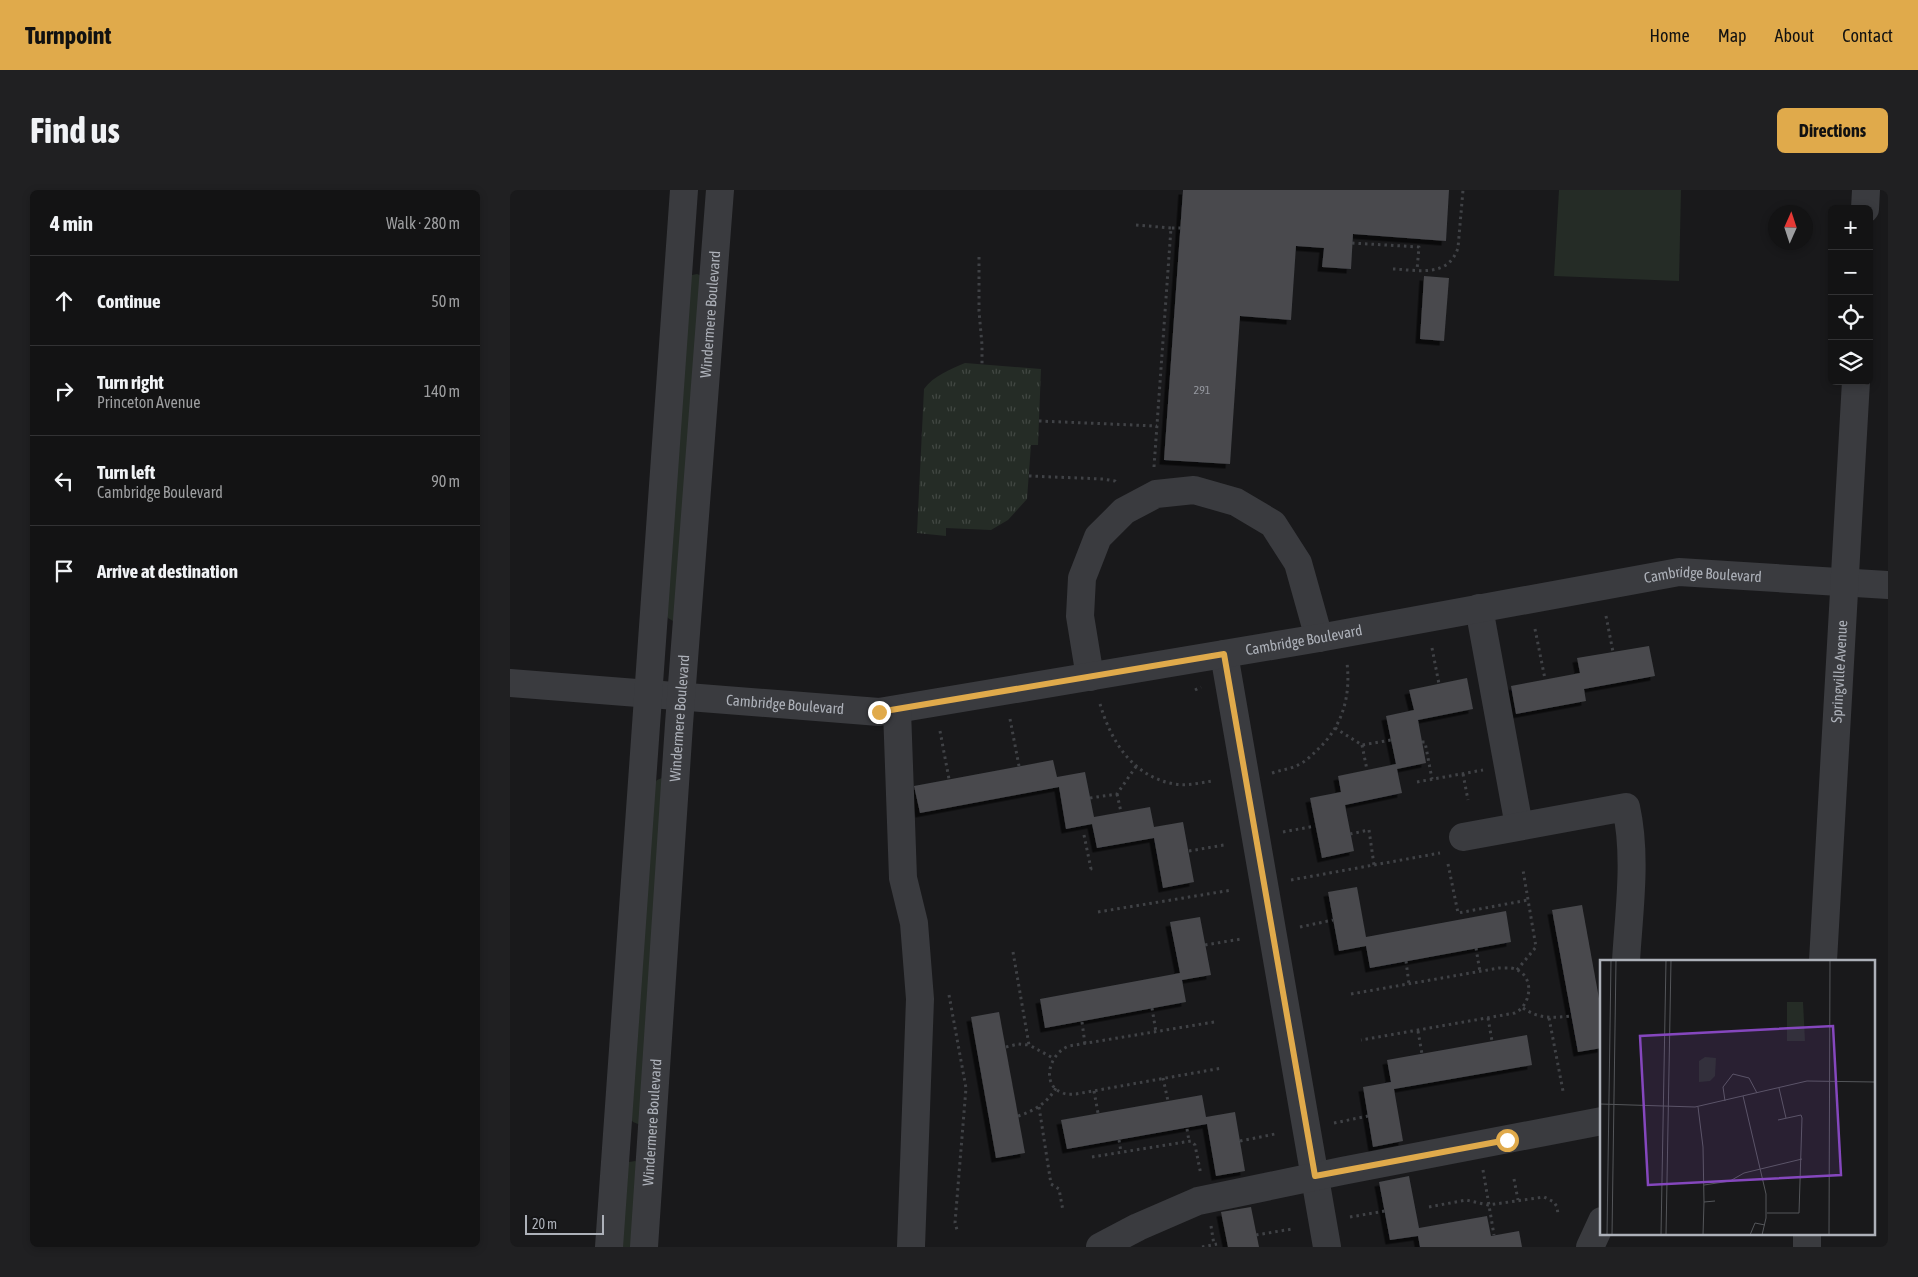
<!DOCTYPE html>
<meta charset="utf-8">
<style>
:root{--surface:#131314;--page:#202022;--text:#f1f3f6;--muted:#9d9ea0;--line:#323234;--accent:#e0aa4b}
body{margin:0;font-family:"Asap Condensed",sans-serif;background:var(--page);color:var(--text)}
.controls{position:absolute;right:15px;top:15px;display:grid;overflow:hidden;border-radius:8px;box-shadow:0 2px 8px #0003}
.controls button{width:45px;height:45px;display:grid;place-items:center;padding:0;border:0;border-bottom:1px solid var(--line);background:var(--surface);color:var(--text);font:25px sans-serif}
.compass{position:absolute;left:1258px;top:15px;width:45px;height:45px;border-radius:50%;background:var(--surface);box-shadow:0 2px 8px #0003;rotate:3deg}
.scale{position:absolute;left:15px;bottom:12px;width:79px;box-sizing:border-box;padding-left:5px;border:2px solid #adb1b9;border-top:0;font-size:14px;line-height:18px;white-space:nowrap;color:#adb1b9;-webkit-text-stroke:4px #141416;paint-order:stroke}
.stop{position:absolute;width:15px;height:15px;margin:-11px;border:4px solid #e0aa4b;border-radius:50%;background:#fff}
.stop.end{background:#e0aa4b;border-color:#fff;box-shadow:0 1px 5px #0008}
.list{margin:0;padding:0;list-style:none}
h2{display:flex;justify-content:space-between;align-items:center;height:65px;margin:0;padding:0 20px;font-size:21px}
h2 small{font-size:16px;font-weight:400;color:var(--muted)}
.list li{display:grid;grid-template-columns:32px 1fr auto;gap:15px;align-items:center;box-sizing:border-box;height:90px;padding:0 20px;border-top:1px solid var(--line)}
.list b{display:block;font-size:19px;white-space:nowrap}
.list p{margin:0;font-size:16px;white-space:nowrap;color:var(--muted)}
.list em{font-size:16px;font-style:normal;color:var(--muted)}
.icon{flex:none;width:28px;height:28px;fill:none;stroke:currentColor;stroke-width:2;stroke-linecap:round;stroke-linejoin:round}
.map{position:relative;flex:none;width:1378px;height:1057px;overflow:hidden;border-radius:8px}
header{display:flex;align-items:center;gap:30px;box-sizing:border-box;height:70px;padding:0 25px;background:var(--accent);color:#111}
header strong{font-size:24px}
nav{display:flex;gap:28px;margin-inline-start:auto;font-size:18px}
.intro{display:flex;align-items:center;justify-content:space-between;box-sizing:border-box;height:120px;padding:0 30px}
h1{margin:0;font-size:35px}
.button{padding:12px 22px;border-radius:8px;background:var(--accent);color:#111;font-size:18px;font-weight:700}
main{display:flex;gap:30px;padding:0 30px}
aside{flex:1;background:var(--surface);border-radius:8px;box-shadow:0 2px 8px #0003}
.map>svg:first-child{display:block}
</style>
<header>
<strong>Turnpoint</strong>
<nav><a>Home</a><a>Map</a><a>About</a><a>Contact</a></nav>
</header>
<div class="intro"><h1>Find us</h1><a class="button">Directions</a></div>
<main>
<aside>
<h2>4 min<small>Walk · 280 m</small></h2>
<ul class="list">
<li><svg class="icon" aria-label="ahead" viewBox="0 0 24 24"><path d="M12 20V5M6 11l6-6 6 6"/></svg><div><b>Continue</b></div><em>50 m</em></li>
<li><svg class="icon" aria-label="right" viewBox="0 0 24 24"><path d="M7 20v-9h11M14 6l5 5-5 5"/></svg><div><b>Turn right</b><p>Princeton Avenue</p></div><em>140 m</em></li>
<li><svg class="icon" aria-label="left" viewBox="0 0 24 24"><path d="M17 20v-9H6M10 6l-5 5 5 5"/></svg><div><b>Turn left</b><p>Cambridge Boulevard</p></div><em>90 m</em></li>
<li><svg class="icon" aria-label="arrive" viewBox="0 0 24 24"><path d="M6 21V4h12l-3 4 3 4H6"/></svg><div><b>Arrive at destination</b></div></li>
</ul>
</aside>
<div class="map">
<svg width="1378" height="1057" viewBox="0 0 1378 1057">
<defs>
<pattern id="park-tufts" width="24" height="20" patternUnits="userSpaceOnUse" patternTransform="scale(1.25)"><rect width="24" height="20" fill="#252c26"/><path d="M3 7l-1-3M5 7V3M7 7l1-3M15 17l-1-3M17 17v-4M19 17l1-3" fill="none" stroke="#424843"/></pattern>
<filter id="shadow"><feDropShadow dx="-4.5" dy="4.5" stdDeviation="0" flood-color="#0009"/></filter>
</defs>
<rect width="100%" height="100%" fill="#19191b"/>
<g fill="#252c26">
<path d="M1049,0H1171L1169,91L1044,86Z"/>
<path d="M187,84L192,86L168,429L163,431L158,428L156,424L180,89L182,85Z"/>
<path d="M152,588L132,933L128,934L123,932L120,928L144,594L147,590Z"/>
<path d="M125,971L130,973L127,1057H111L116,977L119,972Z"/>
</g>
<path fill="url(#park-tufts)" d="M455,173L531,179L528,255H521L517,309L498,330L481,340L436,338V346L407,343L414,199C423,186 441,179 455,173Z"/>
<g fill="#48494d" filter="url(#shadow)">
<path d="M673,0H939L936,51L843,44L841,79L812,77L814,58L786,56L781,130L730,126L720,274L654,270Z"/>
<path d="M914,86L939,88L934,151L910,149Z"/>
<path d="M1139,456L1145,486L1074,499L1076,511L1006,524L1001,496L1070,483L1067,468Z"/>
<path d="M957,488L963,519L908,530L916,573L887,579L892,603L835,615L844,661L812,668L800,608L831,602L828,586L886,574L876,526L904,520L899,500Z"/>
<path d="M543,570L547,587L575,582L584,627L640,617L644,637L673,632L684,692L653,698L644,648L587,658L582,634L556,639L549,597L410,623L404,596Z"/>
<path d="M847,697L856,747L996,721L1001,752L860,778L856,756L829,761L818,702Z"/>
<path d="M1072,715L1092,825V858L1068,862L1042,720Z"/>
<path d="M690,727L701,785L672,790L676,812L535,838L530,809L670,783L660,732Z"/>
<path d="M489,822L515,963L486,968L461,827Z"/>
<path d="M1017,845L1022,875L884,899L893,951L863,957L853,897L881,892L877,870Z"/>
<path d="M692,905L696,927L725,922L735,981L706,986L697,934L557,959L551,930Z"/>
<path d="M899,986L909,1038L977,1026L981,1046L1009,1041L1012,1057H910L908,1046L880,1050L869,992Z"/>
<path d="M741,1017L749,1057H718L711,1022Z"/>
</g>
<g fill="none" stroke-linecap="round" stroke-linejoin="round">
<g stroke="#404246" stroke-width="3" stroke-dasharray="2.5 4" stroke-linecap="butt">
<path d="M626,35L661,38"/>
<path d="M842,53L909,57L907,80"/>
<path d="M469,67V121L472,155V174"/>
<path d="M883,79C908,80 938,88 948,58L953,0"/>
<path d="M529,231L647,236"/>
<path d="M644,277L661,38H671"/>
<path d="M519,286L593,289L605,291L608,294"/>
<path d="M1096,426L1103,462"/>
<path d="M1025,439L1035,489"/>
<path d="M922,458L929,494"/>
<path d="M685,500L691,497"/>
<path d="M590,514C601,551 622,586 664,594C677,596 690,593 702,591"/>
<path d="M500,529L509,576"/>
<path d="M825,538L852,555L881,550"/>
<path d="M430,541L439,589"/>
<path d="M912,552H915L922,589"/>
<path d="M852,555L857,580"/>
<path d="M762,583C771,580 780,579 788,575C795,572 801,566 806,561C832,538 841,507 837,473"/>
<path d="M953,584L958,610"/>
<path d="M907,592L973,580"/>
<path d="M607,604L611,622"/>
<path d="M580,608L607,604L627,575"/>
<path d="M773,642L805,636"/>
<path d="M840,644L859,640L864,675"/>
<path d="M574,645L581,679H578"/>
<path d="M679,661L714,655"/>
<path d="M938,674L948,723L1018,710"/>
<path d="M781,690L930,663"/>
<path d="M588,722L722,700"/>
<path d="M790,737L823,730"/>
<path d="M695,755L731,749"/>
<path d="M966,758L970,782"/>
<path d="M503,762L519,855L543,868"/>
<path d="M896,771L899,794"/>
<path d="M1007,780L1026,757L1013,680"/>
<path d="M841,804L989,778C993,778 998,778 1001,778C1025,782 1023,814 1005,823L851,850"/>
<path d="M439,805L456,898L445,1033L448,1043"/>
<path d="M642,818L646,842"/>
<path d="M1013,818C1029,829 1042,828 1061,826"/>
<path d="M978,828L982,851"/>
<path d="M1039,828L1053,901"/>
<path d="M572,832L575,854"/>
<path d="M704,832L559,856C538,864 531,896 553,903C557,905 562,904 566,904L712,878"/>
<path d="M908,841L912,864"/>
<path d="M496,857L508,854L519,855"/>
<path d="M653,888L658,911"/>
<path d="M584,901L588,923"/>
<path d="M529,917L541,994L549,999L553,1021"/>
<path d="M508,926C524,921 537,913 546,898"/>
<path d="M824,933L858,926"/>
<path d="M677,939L679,951"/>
<path d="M609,950L611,962"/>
<path d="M730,951L765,944"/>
<path d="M582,967L681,951L685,955L691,985"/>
<path d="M973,980L984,1045"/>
<path d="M1004,989L1008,1010"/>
<path d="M919,1017L956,1010L978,1015L1034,1007L1044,1012L1047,1017L1048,1024"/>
<path d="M840,1027L875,1021"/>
<path d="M701,1036L704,1055"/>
<path d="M746,1045L782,1039"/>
<path d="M692,1057L707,1054"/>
</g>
<g stroke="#3a3b3f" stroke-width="28">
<path d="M1355,19L1356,0"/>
<path d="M969,418L1009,636"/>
<path d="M714,464L817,1057"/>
<path d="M580,487L570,426L572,388L588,347L614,321L646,304L684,300L726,312L763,334L788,373L809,448"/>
<path id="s1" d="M0,493L369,522L809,448L1169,382L1378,395"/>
<path d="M387,520L393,688L404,733L410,809L401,1057"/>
<path d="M953,647L1116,617C1127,667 1119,720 1116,771"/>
<path id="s2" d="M1313,771L1346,191"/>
<path d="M99,1057L174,0"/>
<path id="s3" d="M134,1057L169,534L210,0"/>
<path d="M590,1057L628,1037L688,1011L832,981L1092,931"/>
<path d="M1080,1057L1092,1031"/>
<path d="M1297,1057V1043"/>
</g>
</g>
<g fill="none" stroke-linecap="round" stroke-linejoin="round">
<path stroke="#e0aa4b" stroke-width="6" d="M369,522L714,464L805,986L997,950"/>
</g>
<g text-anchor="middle" stroke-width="4.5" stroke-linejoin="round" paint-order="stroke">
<g font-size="12" fill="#94979e">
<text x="692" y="204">291</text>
</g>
<g font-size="15" fill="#adb1b9" stroke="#141416">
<text dy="5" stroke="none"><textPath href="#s3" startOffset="935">Windermere Boulevard</textPath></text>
<text dy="5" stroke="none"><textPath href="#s1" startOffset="1206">Cambridge Boulevard</textPath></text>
<text dy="5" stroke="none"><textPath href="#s1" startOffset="801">Cambridge Boulevard</textPath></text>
<text dy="5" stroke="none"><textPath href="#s2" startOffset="290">Springville Avenue</textPath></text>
<text dy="5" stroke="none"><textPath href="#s1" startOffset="276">Cambridge Boulevard</textPath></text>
<text dy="5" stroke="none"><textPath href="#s3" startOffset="530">Windermere Boulevard</textPath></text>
<text dy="5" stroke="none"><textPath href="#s3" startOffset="125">Windermere Boulevard</textPath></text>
</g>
</g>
<g transform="translate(1090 770)">
<rect width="275" height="275" fill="#19191b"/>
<path d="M187,42H203L205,81H187Z" fill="#252c26"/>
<path d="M105,97L116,98L115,116L110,121L99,122V101Z" fill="#252c26"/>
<path fill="none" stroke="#54565a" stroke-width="1" d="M179,128L186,158M143,136L166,234V258L162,275M125,141L123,127L133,114L149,118L157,133M0,144L95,147L207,121L275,122M98,147L103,187L104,242M104,225L130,221L144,213L202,199M167,253H199L202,158L201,155L178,160M7,275L11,0M12,275L16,0M61,275L66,0M66,275L71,0M103,275L104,242L115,241M150,275L155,263L165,265M229,275L230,0"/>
<path fill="#8547be" fill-opacity="0.15" stroke="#8547be" stroke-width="2.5" d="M233,66L241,215L48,225L40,76Z"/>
<rect width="275" height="275" fill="none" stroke="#adb1b9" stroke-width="2.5"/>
</g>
</svg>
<div class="controls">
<button>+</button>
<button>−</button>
<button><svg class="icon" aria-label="locate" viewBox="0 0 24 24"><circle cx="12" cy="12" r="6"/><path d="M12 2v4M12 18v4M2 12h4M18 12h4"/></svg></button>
<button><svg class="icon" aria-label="layers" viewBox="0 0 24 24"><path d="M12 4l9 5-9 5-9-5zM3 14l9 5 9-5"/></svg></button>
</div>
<svg class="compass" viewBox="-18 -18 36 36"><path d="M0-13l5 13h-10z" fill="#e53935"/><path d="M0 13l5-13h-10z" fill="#9d9ea0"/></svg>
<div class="scale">20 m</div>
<div class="stop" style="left:997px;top:950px"></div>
<div class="stop end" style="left:369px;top:522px"></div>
</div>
</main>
